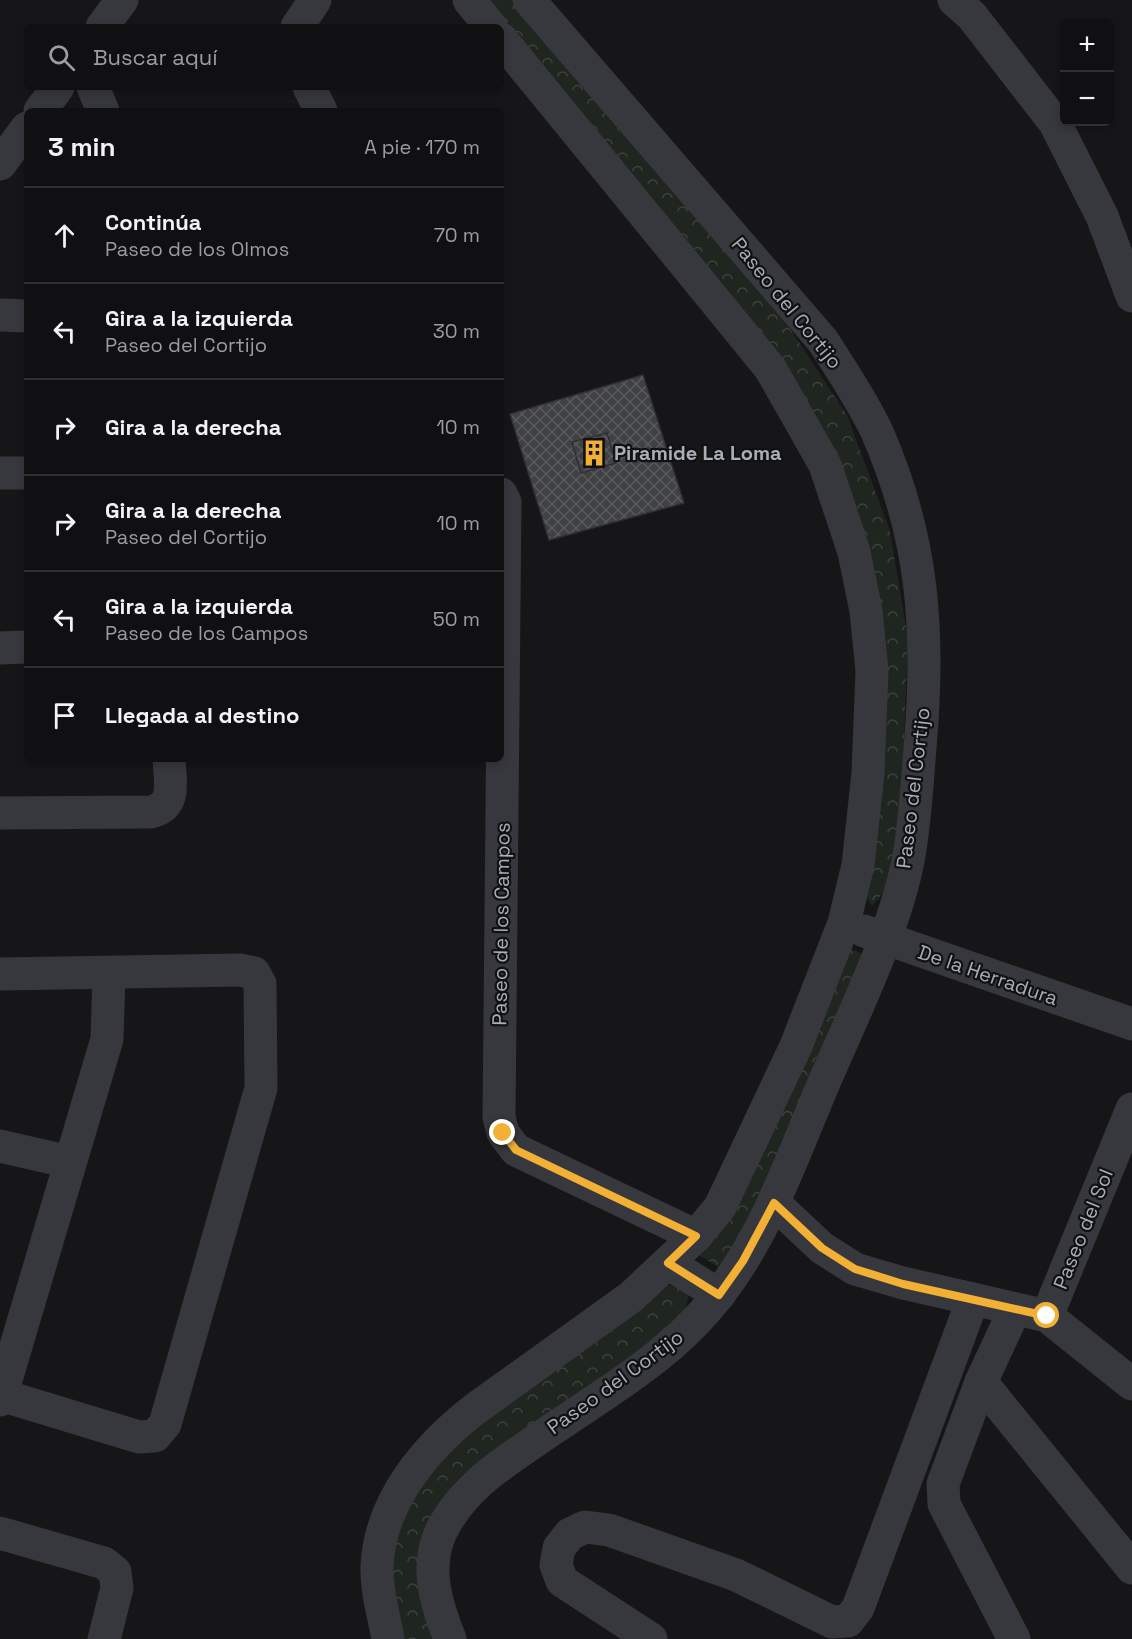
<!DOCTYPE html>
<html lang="es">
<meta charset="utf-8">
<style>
:root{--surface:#101012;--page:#19191b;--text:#f1f3f6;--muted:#9c9d9f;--line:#303032}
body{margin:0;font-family:"Space Grotesk",sans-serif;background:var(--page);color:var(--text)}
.controls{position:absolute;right:18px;top:18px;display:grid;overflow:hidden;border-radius:9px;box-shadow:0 3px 9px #0003}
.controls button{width:54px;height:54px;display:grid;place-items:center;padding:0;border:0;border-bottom:2px solid var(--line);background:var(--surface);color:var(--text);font:30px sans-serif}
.stop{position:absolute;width:18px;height:18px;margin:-14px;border:4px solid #f2b134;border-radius:50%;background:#fff}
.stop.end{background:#f2b134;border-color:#fff;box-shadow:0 2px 6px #0008}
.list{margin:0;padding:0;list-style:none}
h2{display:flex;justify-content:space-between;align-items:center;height:78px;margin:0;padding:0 24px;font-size:26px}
h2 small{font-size:20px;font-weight:400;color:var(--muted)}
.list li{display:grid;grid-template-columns:39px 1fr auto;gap:18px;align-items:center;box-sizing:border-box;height:96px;padding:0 24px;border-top:2px solid var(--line)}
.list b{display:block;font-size:22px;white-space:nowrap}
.list p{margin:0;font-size:20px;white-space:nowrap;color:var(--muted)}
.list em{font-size:20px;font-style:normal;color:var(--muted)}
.icon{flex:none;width:33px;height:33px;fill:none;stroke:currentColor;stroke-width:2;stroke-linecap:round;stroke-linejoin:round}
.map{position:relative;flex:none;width:1132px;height:1639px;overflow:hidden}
.search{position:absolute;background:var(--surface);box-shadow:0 3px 9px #0003;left:24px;top:24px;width:480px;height:66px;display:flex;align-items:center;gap:15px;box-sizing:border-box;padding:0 21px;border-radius:9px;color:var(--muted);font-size:22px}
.panel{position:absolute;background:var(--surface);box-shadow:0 3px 9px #0003;left:24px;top:108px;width:480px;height:654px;border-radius:9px}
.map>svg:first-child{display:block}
</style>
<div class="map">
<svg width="1132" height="1639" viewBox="0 0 1132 1639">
<defs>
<pattern id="park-crowns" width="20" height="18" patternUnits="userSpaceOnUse" patternTransform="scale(1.5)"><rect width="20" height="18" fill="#1e261f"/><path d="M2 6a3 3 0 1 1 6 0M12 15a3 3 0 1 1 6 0" fill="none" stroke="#3c433d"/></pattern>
<pattern id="building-cross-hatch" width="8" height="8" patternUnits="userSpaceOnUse" patternTransform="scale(1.5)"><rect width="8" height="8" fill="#404145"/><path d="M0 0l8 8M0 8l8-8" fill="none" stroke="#595a5e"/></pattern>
</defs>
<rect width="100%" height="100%" fill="#161618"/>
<g fill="url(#park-crowns)">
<path d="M483,0H518L771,300L847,415L890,531L908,639L902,790L889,886L872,906L863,891L874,809L831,453Z"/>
<path d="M846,946L864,955L764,1195L723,1270L697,1254Z"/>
<path d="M676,1285L689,1294L683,1318L641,1353L503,1444L458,1479L428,1522L417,1559L421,1600L432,1639H400L390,1570L398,1517L429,1464L657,1286Z"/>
</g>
<g fill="url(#building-cross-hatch)" stroke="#303034" stroke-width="1.5">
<path d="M643,375L684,503L549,540L510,414Z"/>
<path d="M607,433L616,463L581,473L572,442Z"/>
</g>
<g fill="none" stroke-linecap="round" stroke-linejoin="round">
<g stroke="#37383d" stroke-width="33">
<path d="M469,0L491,27"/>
<path d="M954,0L972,16L1055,123L1102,216L1132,296"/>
<path d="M102,27L122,0"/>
<path d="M297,27L315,0"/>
<path d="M93,87L103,111"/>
<path d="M309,87L321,111"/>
<path d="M40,111L58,87"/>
<path d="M0,164L27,128"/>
<path d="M0,315L27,316"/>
<path d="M0,473H27"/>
<path d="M501,494L505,502L499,1117L503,1133L516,1150L696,1236"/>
<path d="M0,648L27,647"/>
<path d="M0,813L151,812C177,806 170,781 169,759"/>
<path d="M864,931L1132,1024"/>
<path d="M0,974L240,970L254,973L260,984L261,1088L165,1424L155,1436L139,1437L1,1395"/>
<path d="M0,1146L70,1162"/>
<path d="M774,1203L822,1248L855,1269L903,1283L1047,1316L1132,1384"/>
<path d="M668,1263L719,1295"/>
<path d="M1047,1316L1132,1109"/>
<path d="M981,1382L1132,1568"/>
<path d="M0,1400L107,1039L109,974"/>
<path d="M0,1533L104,1563L115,1572L117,1588L104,1639"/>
<path d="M388,1639C384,1616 376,1590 377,1566C380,1501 426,1447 475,1409L631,1297L696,1236L720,1207L796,1046L844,923L858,865L868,773L872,671L866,611L854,552L825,465L799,419L770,368L501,39"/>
<path d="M450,1639C435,1602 423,1561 445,1524C468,1484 502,1464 538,1439C591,1402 650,1369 695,1322C757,1259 786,1173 820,1092C850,1021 893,936 908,861C915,824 917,785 920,748C930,633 924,539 877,432C862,400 842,371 823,341L529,0"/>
<path d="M651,1639L562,1581L556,1565L559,1548L570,1534L585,1527L609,1530L736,1575L832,1622L848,1621L858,1608L973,1299"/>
<path d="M1014,1639L944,1504L943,1484L981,1382L1015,1309"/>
</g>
</g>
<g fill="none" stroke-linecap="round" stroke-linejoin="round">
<path stroke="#f2b134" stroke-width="8" d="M503,1133L516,1150L696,1236L668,1263L719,1295L743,1261L774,1203L822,1248L855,1269L903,1284L1047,1316"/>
</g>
<defs>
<g id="building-bare" transform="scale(2.07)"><path d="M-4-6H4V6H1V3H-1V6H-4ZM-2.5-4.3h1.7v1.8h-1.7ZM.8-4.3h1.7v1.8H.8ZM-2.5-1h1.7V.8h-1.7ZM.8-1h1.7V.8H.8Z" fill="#f2b134" stroke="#111113" stroke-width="2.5" paint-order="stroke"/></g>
</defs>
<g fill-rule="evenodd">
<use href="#building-bare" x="594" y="453"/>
</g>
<g text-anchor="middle" stroke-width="4.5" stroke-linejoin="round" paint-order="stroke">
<g font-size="20" fill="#a8adb8" stroke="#111113">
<text transform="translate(787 303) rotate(51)" y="7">Paseo del Cortijo</text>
<text transform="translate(913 788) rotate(-83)" y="7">Paseo del Cortijo</text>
<text transform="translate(501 924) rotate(-89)" y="7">Paseo de los Campos</text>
<text transform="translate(988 975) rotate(19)" y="7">De la Herradura</text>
<text transform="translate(1083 1229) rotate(-68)" y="7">Paseo del Sol</text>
<text transform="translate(615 1382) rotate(-36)" y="7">Paseo del Cortijo</text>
</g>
<g font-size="20" font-weight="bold" fill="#a8adb8" stroke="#111113" text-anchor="start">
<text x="614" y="460">Piramide La Loma</text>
</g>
</g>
</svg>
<div class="controls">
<button>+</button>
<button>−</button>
</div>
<div class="stop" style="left:1047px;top:1316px"></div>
<div class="stop end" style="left:503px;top:1133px"></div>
<div class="search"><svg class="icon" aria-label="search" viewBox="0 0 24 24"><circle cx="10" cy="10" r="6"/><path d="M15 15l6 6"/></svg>Buscar aquí</div>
<section class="panel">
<h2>3 min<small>A pie · 170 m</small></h2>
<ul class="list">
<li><svg class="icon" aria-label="ahead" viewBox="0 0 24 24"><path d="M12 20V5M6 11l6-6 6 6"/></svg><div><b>Continúa</b><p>Paseo de los Olmos</p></div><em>70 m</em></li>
<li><svg class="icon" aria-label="left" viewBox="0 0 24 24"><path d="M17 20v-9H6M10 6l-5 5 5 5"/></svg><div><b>Gira a la izquierda</b><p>Paseo del Cortijo</p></div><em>30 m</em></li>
<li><svg class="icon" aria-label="right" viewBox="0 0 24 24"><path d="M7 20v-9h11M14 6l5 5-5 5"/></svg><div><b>Gira a la derecha</b></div><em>10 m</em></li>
<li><svg class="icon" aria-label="right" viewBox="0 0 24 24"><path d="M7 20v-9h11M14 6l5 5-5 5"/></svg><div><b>Gira a la derecha</b><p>Paseo del Cortijo</p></div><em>10 m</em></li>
<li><svg class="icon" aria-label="left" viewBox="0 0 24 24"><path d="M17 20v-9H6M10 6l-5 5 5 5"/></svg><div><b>Gira a la izquierda</b><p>Paseo de los Campos</p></div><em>50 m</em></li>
<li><svg class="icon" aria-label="arrive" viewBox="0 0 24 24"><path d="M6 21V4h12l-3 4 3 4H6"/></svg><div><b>Llegada al destino</b></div></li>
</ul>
</section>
</div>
